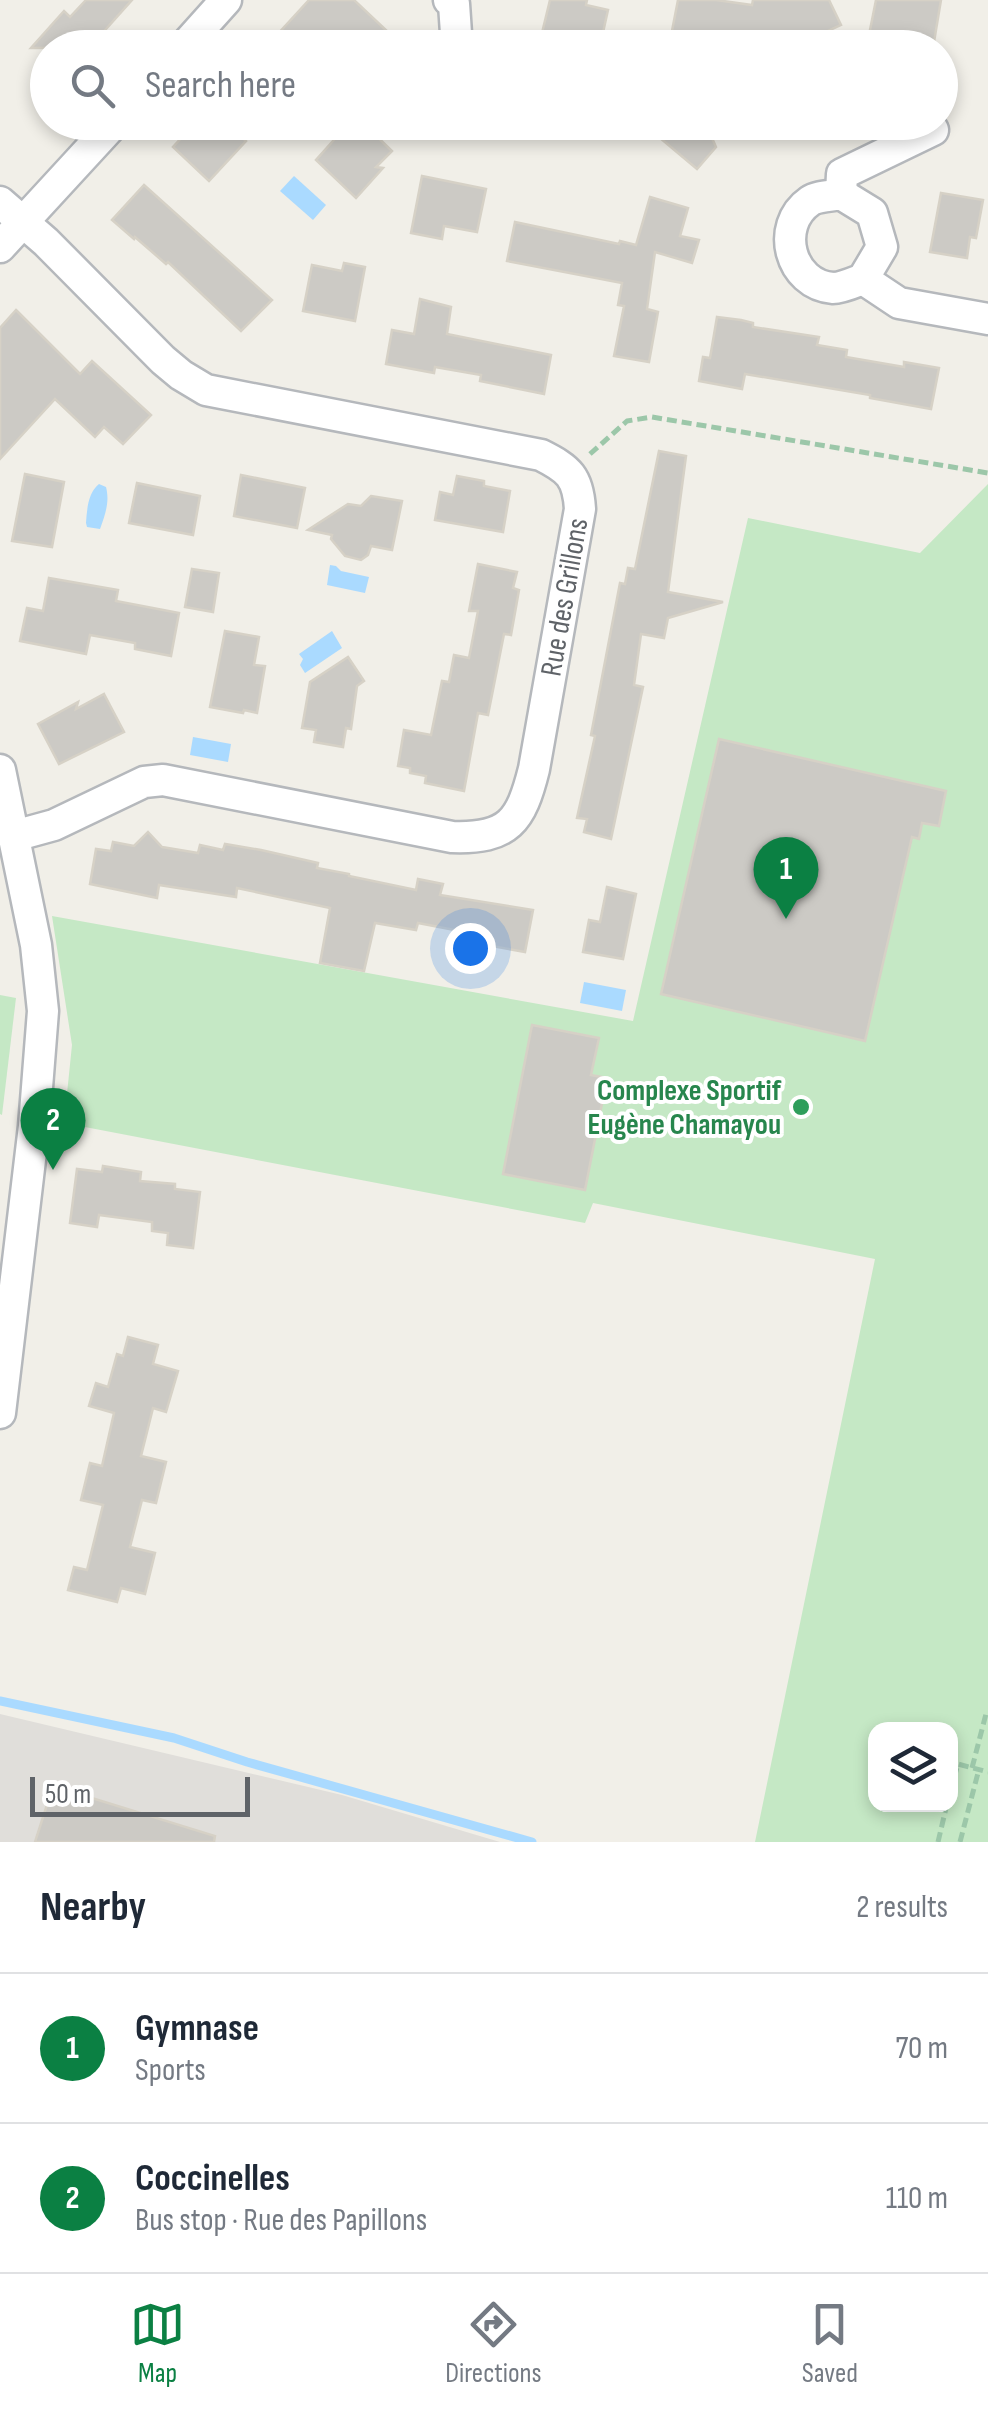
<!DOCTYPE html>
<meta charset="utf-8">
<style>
:root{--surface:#fff;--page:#f6f6f7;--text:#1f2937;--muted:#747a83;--line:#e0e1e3;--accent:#0b8043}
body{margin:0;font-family:"Sofia Sans Condensed",sans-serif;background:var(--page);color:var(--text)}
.controls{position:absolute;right:30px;bottom:30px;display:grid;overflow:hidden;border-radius:20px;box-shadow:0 5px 15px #0003}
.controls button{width:90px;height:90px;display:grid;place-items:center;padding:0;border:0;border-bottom:2px solid var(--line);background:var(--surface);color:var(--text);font:50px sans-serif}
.scale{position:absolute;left:30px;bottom:25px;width:220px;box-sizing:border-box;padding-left:10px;border:5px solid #5f6368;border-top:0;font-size:28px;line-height:35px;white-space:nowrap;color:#5f6368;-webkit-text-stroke:8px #fff;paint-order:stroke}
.you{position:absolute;left:470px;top:948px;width:35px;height:35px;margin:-25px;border:8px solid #fff;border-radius:50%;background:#1a73e8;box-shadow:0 0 0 15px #1a73e833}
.badge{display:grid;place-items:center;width:65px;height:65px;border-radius:50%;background:var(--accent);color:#fff;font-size:32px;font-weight:700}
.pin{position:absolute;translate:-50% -82px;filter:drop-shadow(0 2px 5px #0008)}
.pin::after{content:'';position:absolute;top:52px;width:35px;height:30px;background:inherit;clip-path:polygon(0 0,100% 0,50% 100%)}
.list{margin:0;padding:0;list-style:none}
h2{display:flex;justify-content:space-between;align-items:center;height:130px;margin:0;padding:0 40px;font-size:42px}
h2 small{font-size:32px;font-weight:400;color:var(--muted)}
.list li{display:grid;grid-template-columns:65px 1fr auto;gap:30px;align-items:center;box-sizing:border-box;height:150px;padding:0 40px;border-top:2px solid var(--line)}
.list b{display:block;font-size:38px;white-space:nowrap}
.list p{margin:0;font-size:32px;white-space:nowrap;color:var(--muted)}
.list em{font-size:32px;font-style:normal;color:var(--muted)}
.icon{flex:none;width:55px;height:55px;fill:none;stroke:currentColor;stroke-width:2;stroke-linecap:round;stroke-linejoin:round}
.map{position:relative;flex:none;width:988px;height:1842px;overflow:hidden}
.search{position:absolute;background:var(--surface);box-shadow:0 5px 15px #0003;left:30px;right:30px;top:30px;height:110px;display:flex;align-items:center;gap:25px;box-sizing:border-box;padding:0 35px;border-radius:55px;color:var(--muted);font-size:38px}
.sheet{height:430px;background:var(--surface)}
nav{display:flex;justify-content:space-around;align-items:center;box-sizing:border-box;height:140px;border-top:2px solid var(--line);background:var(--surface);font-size:28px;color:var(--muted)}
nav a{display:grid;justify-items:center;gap:5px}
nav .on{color:var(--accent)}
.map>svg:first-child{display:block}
</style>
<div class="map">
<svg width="988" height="1842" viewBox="0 0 988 1842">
<rect width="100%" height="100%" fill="#f1efe8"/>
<path fill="#e0deda" d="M0,1714L342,1795L500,1842H0Z"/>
<g fill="#c5e8c5" fill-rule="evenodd">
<path d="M988,484V1842H755L875,1259L593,1203L585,1223L64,1123L72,1045L52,916L633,1021L748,518L920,553ZM876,1730H950V1804H876Z"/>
<path d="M0,995L16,998L2,1115L0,1114Z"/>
</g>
<g fill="#aadaff">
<path d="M294,176L326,205L313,220L280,191Z"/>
<path d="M99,484L106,487C110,502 105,515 100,529L87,527L86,523C87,509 88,493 99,484Z"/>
<path d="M330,565L336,566L341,571L369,577L365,593L327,585Z"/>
<path d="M332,631L342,648L305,673L300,665L303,659L299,654Z"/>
<path d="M193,737L231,744L228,762L190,755Z"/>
<path d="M584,982L626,990L622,1011L580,1003Z"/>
</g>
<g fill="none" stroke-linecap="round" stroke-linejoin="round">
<path stroke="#aadaff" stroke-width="9" d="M0,1701L174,1738L247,1762L532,1842"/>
</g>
<g fill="#cccac5" stroke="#d6d1c6" stroke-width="2.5">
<path d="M86,0H132L89,48H31L64,11L70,17Z"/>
<path d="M309,0H354L388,32L372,48H265Z"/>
<path d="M550,0H587L586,5L608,10L600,46L542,33Z"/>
<path d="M678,0H716L752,5L753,0H829L841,25L813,38L782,32L780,42L721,32L718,48L682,43L683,38L671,36Z"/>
<path d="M876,0H941L933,48H892V44L868,40Z"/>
<path d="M196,122H225L246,141L209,181L173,147Z"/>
<path d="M350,122H362L392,151L376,167L383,168L356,198L316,160Z"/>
<path d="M641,122H705L716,147L697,169Z"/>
<path d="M422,176L486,189L477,232L444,226L442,239L411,233Z"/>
<path d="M144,185L272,300L241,331L168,262L166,264L135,237L134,239L112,220Z"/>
<path d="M941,193L983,200L976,238L970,237L967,258L930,252Z"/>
<path d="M650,197L688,208L680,236L699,240L692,263L655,252L647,309L658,312L649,362L614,356L624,306L618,305L622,283L507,261L515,222L619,244L620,241L636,245Z"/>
<path d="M344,263L365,267L355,321L303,311L312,265L342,271Z"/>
<path d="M420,299L451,307L447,334L551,355L544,394L480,381L481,375L435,367L434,373L386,364L392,330L414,334Z"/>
<path d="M16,310L80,374L92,361L151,415L123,444L104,427L95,437L55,399L0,459V328Z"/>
<path d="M717,317L741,320L753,323V327L819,337L817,345L847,350L846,357L904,367V362L939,368L931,409L870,398V395L745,374L742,389L699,381L703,357L710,358Z"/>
<path d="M659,451L686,456L668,592L723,602L668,618L664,638L641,634L634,685L643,687L611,839L584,832L587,819L577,818L595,736L591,735L620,583L625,584L628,568L635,569Z"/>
<path d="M25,474L64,482L52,547L12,541Z"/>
<path d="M241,475L305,488L297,528L234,516Z"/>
<path d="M457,476L484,481V486L510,491L503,532L435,520L440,492L453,495Z"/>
<path d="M137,483L200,496L193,535L129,523Z"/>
<path d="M371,496L402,501L392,550L371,546L368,555L361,560L345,556L331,539L332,535L308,530L348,504L361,506Z"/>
<path d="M478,564L517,572L513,588L519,590L511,635L504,634L488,715L478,713L464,791L425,783L426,776L410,773V768L398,766L404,730L431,735L442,681L449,682L454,655L469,658L478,611H469Z"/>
<path d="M192,569L219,573L213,612L185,607Z"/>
<path d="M49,578L118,590L116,601L179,613L171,656L135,649V643L90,635L86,654L20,641L27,608L43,611Z"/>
<path d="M225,631L259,637L254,665L265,666L257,713L244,710L243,713L210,707Z"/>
<path d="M348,657L364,681L357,686L351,729L346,728L343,747L314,742L316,730L302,728L310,682Z"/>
<path d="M104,694L124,732L59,764L38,724L78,702L76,709Z"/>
<path d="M719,739L946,791L939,826L922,823L919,839L912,837L865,1041L661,994Z"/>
<path d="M148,832L162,847L198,853L200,845L223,850L225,844L261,850L318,863L317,868L349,874V876L416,890L418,879L443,884L440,895L533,910L525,952L464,941L465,932L418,923L416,930L375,923L364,971L320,963L330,908L237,888L236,897L159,885L157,898L90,884L96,849L111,851L113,842L134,846Z"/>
<path d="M607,887L636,894L623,959L583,952L589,920L600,922Z"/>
<path d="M532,1025L599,1038L591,1075L607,1078L585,1190L503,1174Z"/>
<path d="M103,1166L141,1172L140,1181L175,1184V1189L200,1192L193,1248L167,1245L168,1233L152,1231V1222L99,1215L97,1227L70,1223L77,1169L102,1172Z"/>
<path d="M128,1337L158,1345L153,1364L178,1371L166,1412L153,1408L141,1456L166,1462L156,1503L142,1500L130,1547L155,1553L145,1594L121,1588L117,1602L68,1590L74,1567L87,1570L103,1505L81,1500L90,1463L102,1466L114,1413L89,1406L96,1383L108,1387L117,1354L123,1356Z"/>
<path d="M53,1786L215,1836L214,1842H35Z"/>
</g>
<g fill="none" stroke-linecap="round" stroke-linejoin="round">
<g stroke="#b5b8bc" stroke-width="35">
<g id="minor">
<path d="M449,0L454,4L457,48"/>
<path d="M183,48L226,0"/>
<path d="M841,194L872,213L882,247L863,279C855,282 842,288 833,288C790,285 774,226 810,201C817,196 832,196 841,194Z"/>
<path d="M841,194L842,174L933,130"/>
<path d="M0,202L46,242L163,360L181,375L206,390L541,455C569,469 578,477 580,509L534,769C521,821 509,839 452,837L163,780L144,782L54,825L14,836"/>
<path d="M0,247L115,122"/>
<path d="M863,279L899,303L988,319"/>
<path d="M0,770L36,945L43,1011L34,1126L0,1413"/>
</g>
</g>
<g stroke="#9cc7a9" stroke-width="5" stroke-dasharray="10 5" stroke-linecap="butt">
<path d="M590,454L627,421L652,417L988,473"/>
<path d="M972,1768L987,1710"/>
<path d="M950,1792L958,1764L988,1772"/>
<path d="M938,1842L947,1804"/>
<path d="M960,1842L979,1769"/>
</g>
<use href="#minor" stroke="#fff" stroke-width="30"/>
</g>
<circle fill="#2e9e5b" stroke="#fff" stroke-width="4" cx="801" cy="1107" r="10"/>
<g text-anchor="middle" stroke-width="8" stroke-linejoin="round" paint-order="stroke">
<g font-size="30" fill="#5f6368" stroke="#fff">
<text transform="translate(564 597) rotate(-80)" y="10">Rue des Grillons</text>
</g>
<g font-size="30" font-weight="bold" fill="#27864d" stroke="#fff" text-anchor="end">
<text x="781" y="1100">Complexe Sportif<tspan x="781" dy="34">Eugène Chamayou</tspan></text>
</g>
</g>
</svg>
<div class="controls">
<button><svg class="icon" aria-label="layers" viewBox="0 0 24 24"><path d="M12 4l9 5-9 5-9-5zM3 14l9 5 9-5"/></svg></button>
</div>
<div class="scale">50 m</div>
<div class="you"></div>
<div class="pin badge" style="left:786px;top:919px">1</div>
<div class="pin badge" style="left:53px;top:1170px">2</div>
<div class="search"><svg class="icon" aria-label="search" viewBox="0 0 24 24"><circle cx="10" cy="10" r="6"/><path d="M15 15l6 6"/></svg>Search here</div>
</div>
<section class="sheet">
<h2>Nearby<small>2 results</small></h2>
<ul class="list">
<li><span class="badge">1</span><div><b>Gymnase</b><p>Sports</p></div><em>70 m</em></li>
<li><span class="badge">2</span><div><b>Coccinelles</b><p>Bus stop · Rue des Papillons</p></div><em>110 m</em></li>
</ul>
</section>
<nav>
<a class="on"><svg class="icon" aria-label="map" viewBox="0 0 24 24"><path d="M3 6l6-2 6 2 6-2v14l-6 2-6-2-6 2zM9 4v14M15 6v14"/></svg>Map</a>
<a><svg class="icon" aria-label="directions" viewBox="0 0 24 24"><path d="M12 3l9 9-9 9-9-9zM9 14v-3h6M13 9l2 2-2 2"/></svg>Directions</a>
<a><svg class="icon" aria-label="saved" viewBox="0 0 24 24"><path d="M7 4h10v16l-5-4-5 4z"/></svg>Saved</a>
</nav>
